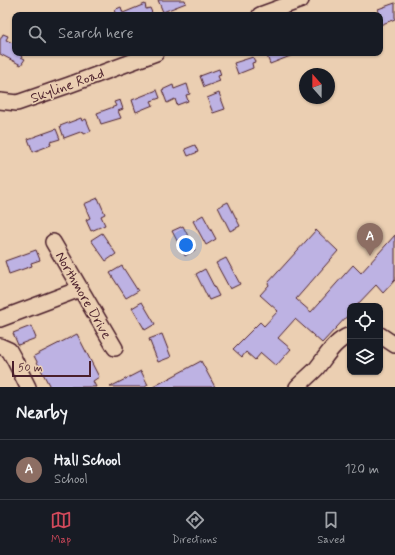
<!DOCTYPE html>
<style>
:root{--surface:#171b24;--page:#20242c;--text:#f1f3f6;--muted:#9ea1a6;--line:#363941;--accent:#d1495b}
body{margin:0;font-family:Mynerve,sans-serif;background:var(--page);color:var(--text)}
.controls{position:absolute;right:12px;bottom:12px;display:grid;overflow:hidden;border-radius:8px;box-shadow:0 1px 3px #0004}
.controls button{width:36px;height:36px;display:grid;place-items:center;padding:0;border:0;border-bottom:1px solid var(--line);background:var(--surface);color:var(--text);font:20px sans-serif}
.compass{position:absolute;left:299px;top:68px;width:36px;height:36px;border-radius:50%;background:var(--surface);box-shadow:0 1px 3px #0004;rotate:339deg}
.scale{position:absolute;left:12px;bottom:10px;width:79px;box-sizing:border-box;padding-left:4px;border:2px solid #4a1f2b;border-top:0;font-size:11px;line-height:14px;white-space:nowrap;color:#4a1f2b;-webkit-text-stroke:3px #ebcfb2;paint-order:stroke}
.you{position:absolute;left:186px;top:245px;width:14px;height:14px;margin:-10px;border:3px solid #fff;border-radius:50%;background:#1a73e8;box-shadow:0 0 0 6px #1a73e833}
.badge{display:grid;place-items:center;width:26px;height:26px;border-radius:50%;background:var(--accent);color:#fff;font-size:13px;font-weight:700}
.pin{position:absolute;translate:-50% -33px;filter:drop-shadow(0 1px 2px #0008)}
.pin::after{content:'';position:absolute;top:21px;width:14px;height:12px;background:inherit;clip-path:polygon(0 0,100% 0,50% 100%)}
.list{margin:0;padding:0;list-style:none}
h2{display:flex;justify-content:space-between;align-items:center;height:52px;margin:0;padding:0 16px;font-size:17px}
h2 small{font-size:13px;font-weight:400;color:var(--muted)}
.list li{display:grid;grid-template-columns:26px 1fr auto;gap:12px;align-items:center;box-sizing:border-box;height:60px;padding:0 16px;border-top:1px solid var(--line)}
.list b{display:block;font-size:15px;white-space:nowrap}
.list p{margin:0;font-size:13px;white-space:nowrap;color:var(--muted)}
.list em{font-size:13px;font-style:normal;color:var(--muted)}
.icon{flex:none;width:22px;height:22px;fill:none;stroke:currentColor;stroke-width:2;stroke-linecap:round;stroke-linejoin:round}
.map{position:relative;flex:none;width:395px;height:387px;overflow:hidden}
.search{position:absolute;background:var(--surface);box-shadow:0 1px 3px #0004;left:12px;right:12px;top:12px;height:44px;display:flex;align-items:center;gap:10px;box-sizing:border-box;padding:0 14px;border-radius:8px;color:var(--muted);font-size:15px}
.sheet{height:112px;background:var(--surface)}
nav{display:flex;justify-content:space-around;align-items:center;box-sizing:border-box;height:56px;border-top:1px solid var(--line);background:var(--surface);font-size:11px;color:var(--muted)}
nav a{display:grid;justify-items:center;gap:2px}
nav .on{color:var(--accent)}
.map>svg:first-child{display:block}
</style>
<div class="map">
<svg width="395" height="387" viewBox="0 0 395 387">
<rect width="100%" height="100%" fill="#ebcfb2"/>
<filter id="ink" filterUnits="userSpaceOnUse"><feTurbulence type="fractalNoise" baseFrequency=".025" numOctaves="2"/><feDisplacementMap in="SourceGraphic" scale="8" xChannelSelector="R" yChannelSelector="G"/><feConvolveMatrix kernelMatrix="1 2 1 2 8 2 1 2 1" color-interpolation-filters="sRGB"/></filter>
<g filter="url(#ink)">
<g fill="#bdb2e3" stroke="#4a1f2b">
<path d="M158,0H185L186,3L163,12Z"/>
<path d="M395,3V19L380,25V15H374V14L379,12L378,9Z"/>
<path d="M145,4L146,9L150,8L153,15H116L114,10L121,7L123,13Z"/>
<path d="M3,34L8,36L6,40L15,44V53H23L21,57L25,59L21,65L0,54V40Z"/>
<path d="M266,53H292L293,55L270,64Z"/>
<path d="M253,57L255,62L252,63L253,68L238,74L234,63Z"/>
<path d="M219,69L221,75L218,76L220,81L204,87L200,76Z"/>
<path d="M187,84L190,94L186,95L188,101L177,105L175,99L167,103L162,90L173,85L174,89Z"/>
<path d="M157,90L160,98L151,101L153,105L136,112L132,100Z"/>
<path d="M219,93L225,109L213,113L207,98Z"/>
<path d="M120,100L123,109L118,111L121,118L101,124L97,113L116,106L114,102Z"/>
<path d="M81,118L82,121L86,119L91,131L84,134L83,131L64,138L60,126Z"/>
<path d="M56,129L60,139L50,142L51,145L33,152L28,139Z"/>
<path d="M195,145L198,152L188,156L185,149Z"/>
<path d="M98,198L105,214L101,216L105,225L91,231L86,220L90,218L84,204Z"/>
<path d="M228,202L240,226L230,231L218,207Z"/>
<path d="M203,215L216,239L206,245L193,221Z"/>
<path d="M183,226L195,250L185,256L172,231Z"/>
<path d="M316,230L338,251L296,299L311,312L353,265L361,273L395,235V280L383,293L376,285L356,306H350V313L322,343L295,319L278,338L291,349L276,366L261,353L255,360L246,352L242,357L233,349L260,322L264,326L278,311L260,295L269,285L268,283Z"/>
<path d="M102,233L116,254L106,261L91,240Z"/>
<path d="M36,250L40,260L31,263L32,266L9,274L5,261Z"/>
<path d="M226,258L240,284L230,289L216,263Z"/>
<path d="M122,266L138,291L126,298L110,273Z"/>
<path d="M205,269L219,296L209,300L196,274Z"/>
<path d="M142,302L155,324L145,330L132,308Z"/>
<path d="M31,326L36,338L18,345L13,333Z"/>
<path d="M77,334L99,377L93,381L96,387H50L34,356Z"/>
<path d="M162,334L171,357L158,362L149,339Z"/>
<path d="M201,361L215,387H153Z"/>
<path d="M141,371L148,385L145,387H110Z"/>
</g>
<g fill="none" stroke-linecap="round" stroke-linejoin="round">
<g stroke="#4a1f2b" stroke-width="18">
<g id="minor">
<path d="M260,15L301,0"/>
<path d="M0,101L17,103L69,85L156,53"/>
<path d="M53,242L115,348"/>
<path d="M0,319L80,289"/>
<path d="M380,335L395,345"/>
<path d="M0,346L9,350L14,359L28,387"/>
<path d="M297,387C303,381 310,375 316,369C326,357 334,341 350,335"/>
</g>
</g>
<use href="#minor" stroke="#ebcfb2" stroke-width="15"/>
</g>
</g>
<g text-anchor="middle" stroke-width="3" stroke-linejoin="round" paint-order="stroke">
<g font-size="14" fill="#4a1f2b" stroke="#ebcfb2">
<text transform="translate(67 85) rotate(-20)" y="5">Skyline Road</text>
<text transform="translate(84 295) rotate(60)" y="5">Northmore Drive</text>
</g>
</g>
</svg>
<div class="controls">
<button><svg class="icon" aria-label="locate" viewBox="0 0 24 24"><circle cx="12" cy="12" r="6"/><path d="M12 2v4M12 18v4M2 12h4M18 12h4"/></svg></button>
<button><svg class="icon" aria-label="layers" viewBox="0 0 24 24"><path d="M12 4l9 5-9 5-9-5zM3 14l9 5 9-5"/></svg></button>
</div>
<svg class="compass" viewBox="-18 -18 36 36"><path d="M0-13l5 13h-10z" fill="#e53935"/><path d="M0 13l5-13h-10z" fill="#9ea1a6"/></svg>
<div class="scale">50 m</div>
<div class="you"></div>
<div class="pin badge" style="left:370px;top:256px;background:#8d6e63">A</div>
<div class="search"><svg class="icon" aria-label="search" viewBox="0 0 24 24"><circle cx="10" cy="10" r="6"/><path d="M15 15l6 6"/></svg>Search here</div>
</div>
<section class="sheet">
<h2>Nearby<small></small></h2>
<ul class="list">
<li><span class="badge" style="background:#8d6e63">A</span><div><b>Hall School</b><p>School</p></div><em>120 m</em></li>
</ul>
</section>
<nav>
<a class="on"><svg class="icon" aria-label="map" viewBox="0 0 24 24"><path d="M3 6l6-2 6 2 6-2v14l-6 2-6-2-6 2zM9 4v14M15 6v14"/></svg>Map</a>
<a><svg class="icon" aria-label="directions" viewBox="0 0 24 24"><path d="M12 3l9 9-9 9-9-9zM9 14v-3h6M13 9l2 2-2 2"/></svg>Directions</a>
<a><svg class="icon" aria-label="saved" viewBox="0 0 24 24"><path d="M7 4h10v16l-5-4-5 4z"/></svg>Saved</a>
</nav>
